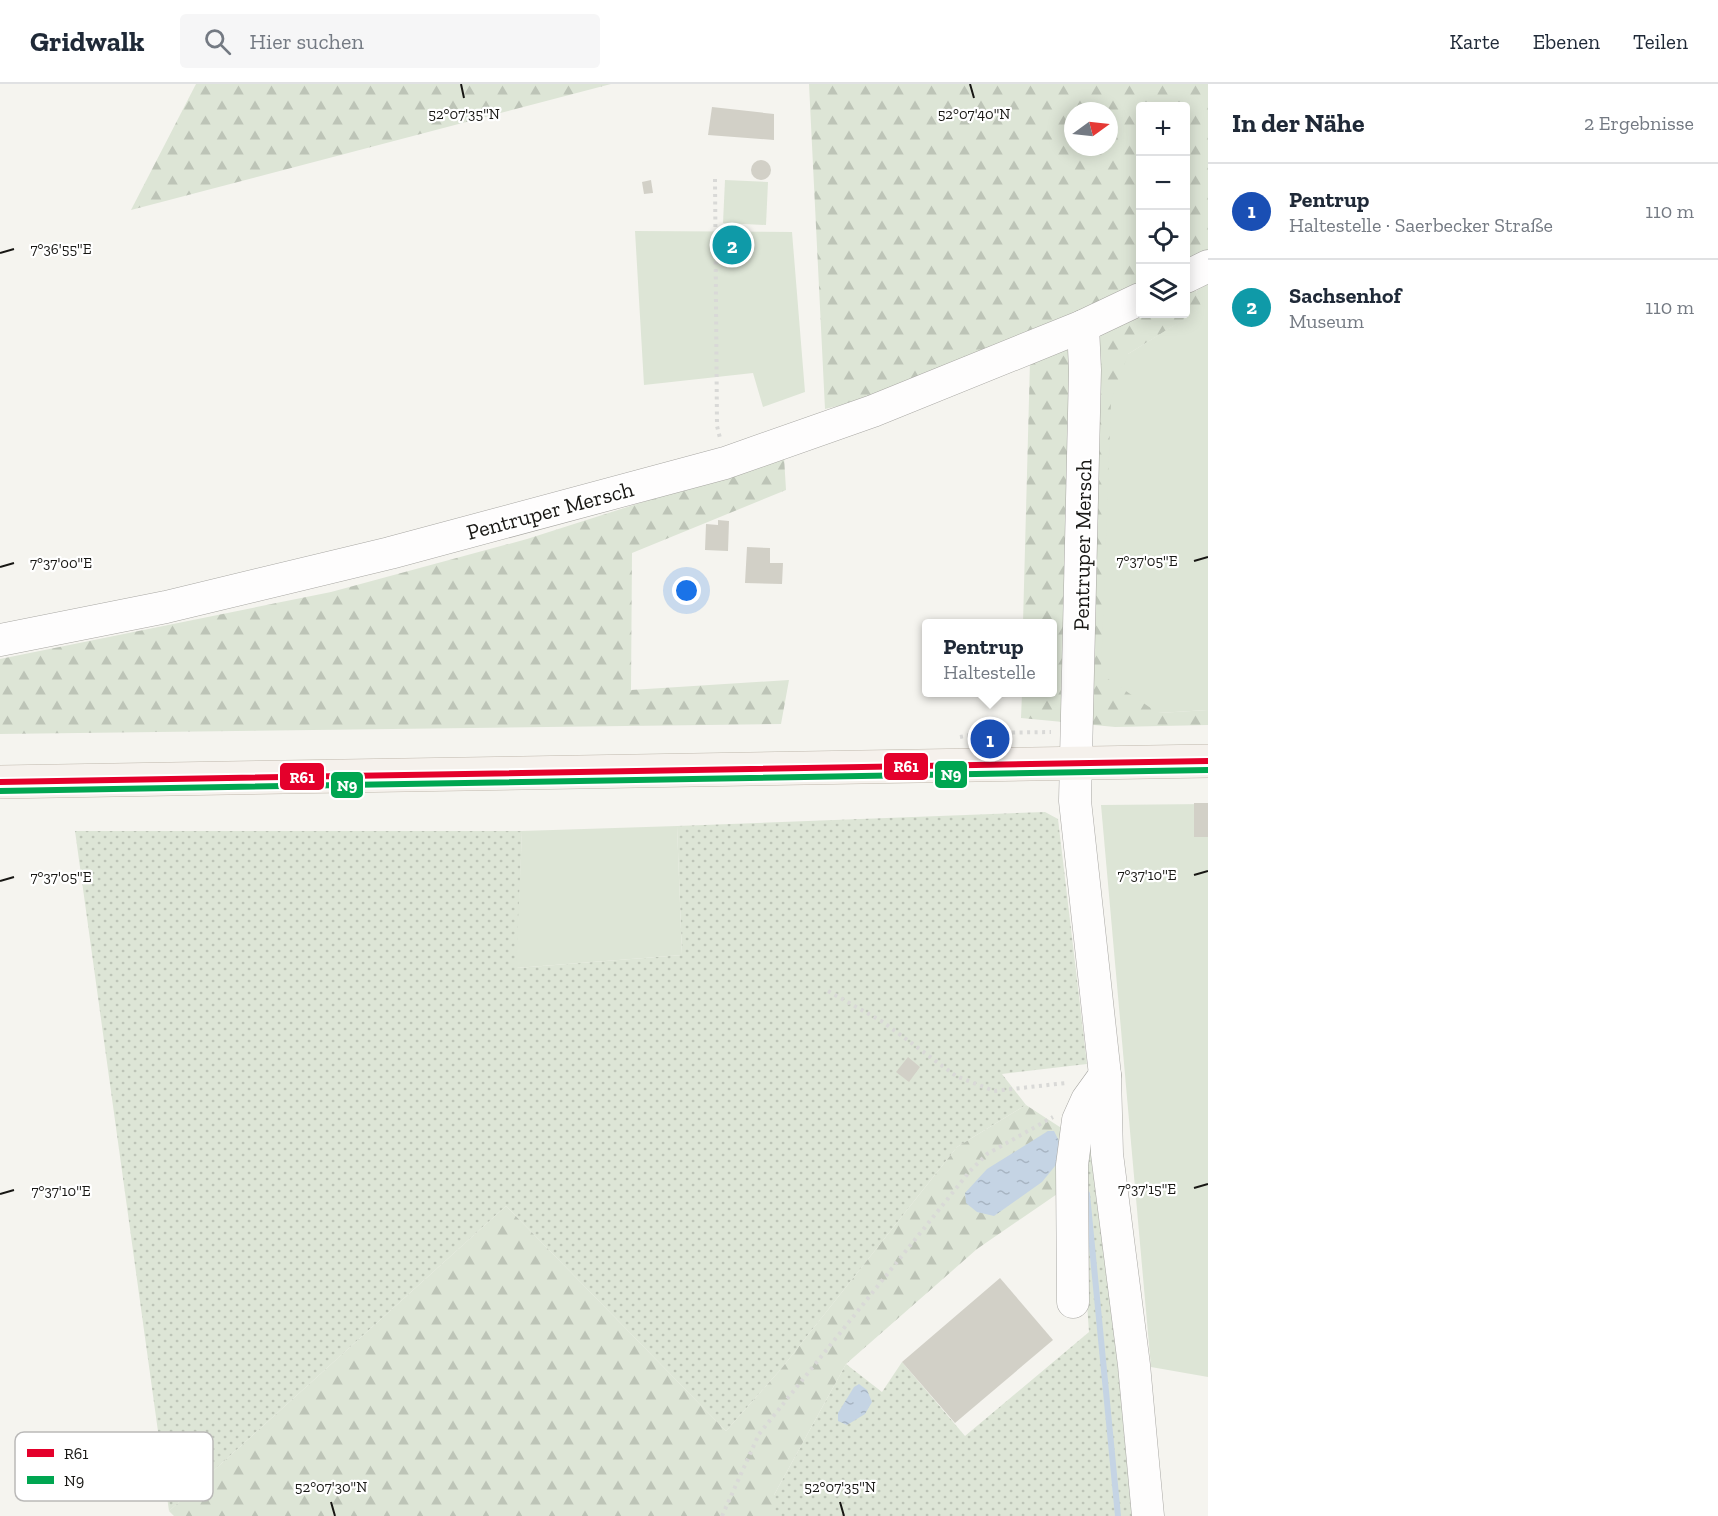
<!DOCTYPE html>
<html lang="de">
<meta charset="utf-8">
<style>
:root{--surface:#fff;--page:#f6f6f7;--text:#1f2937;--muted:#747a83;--line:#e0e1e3;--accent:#2563eb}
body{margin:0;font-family:"Zilla Slab",serif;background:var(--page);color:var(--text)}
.controls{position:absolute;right:18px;top:18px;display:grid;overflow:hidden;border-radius:6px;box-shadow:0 3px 15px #0003}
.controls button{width:54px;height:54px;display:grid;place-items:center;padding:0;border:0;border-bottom:2px solid var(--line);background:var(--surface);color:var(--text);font:30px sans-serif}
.compass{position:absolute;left:1064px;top:18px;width:54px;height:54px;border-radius:50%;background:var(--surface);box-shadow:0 3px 15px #0003;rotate:75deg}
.you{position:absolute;left:687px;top:507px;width:21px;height:21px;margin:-15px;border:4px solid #fff;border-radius:50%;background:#1a73e8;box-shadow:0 0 0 9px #1a73e833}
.badge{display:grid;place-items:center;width:39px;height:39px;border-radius:50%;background:var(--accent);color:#fff;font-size:20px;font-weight:700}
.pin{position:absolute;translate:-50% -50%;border:3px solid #fff;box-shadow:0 2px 6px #0006}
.popup{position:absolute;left:922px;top:535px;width:135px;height:78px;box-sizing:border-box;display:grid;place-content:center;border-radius:6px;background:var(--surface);filter:drop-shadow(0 2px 4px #0005);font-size:20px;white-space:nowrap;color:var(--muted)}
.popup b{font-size:22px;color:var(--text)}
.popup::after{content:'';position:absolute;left:50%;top:100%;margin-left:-12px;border:12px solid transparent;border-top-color:var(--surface)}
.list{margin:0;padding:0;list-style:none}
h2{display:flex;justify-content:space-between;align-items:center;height:78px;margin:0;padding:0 24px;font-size:26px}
h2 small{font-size:20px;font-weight:400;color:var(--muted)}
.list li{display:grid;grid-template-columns:39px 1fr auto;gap:18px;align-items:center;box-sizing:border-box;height:96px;padding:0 24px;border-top:2px solid var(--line)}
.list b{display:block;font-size:22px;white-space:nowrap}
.list p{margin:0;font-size:20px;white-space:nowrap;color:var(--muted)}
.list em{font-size:20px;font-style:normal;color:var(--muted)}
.icon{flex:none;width:33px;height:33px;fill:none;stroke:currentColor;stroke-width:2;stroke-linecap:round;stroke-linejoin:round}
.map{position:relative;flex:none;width:1208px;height:1432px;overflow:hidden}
header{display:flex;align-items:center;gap:36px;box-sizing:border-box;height:84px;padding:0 30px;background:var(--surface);border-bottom:2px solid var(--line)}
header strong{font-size:28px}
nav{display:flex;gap:33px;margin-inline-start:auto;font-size:21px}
.search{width:420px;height:54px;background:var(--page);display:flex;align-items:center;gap:15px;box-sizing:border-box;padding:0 21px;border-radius:6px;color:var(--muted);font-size:22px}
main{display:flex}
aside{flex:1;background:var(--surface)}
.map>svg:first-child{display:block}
</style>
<header>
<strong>Gridwalk</strong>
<div class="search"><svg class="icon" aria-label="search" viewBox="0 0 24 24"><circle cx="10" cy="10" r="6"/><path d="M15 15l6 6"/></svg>Hier suchen</div>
<nav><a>Karte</a><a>Ebenen</a><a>Teilen</a></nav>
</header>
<main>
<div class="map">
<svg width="1208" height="1432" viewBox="0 0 1208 1432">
<defs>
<pattern id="grass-dots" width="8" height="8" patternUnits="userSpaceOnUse" patternTransform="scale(1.5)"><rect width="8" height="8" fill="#dde5d6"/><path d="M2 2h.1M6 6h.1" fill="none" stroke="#bdc4b7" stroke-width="1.8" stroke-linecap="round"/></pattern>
<pattern id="forest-firs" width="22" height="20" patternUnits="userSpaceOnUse" patternTransform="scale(1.5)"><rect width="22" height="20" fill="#dde5d6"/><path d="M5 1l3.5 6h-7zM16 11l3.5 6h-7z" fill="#bdc4b7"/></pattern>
<pattern id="water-ripples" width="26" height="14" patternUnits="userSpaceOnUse" patternTransform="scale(1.5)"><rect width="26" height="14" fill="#c5d4e4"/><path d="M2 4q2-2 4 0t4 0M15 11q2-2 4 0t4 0" fill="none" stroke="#a8b5c3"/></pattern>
</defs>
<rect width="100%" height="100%" fill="#f5f4ef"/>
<g fill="url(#grass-dots)">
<path d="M1045,728L1058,735L1087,980L1002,990L1026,1021L957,1063L781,1285L726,1347L506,1122L169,1427L75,747H522L517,884L682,871L677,742Z"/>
<path d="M1093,1019L1139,1432H774V1411L846,1280L882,1308L902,1278L965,1352L1089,1248L1078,1092Z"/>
</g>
<g fill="url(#forest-firs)" fill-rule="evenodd">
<path d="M196,0H611L131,126Z"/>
<path d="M809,0H1208V168L1186,180V22H1140V230H1186V203L1196,207L1203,224L1128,270L1158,629L1208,626V641L1115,643L1021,634L1022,609L1053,608V540L1023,539L1030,277L825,325ZM1073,27H1109V63H1073Z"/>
<path d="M784,373L786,406L632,469L631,606L789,596L781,640L0,650V575L331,508L527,455Z"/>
<path d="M1026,1021L1069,1049L1063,1106L977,1165L846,1280L774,1411V1432H174L169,1427L506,1122L726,1347L781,1285L957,1063Z"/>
</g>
<g fill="#dde5d6">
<path d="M725,96L768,98L766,141L723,139Z"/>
<path d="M635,147L792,148L805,308L763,323L753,289L644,301Z"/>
<path d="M1208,200V626L1158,629L1101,590L1111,317L1128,270L1202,224L1196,207Z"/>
<path d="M1208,720V1293L1151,1283L1101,721Z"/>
<path d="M677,742L682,871L516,884L522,747Z"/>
</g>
<g fill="url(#water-ripples)">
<path d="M1048,1047H1054L1059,1057L1060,1076L1042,1098L994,1132L977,1128L966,1119L965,1109L987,1085Z"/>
<path d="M859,1300L867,1306L872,1318L865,1330L847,1341L838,1337V1329L854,1303Z"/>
</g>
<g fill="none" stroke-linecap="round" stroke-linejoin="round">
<path stroke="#c5d4e4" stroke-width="6" d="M1087,1110L1118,1432"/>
</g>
<g fill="#d2d0c7">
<path d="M712,23L774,30V56L708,51Z"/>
<circle cx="761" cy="86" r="10"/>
<path d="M651,96L653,109L644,110L642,98Z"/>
<path d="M718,436L729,437L728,467L705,466L706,440L718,441Z"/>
<path d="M747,463L770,464V479H783L782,500L745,499Z"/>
<rect x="1194" y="719" width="14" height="34"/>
<path d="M908,973L920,983L909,998L896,988Z"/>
<path d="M1000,1194L1053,1256L955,1339L902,1278Z"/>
</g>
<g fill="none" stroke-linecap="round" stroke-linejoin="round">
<g stroke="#a8a7a3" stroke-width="33">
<g id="minor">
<path d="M1186,193L1208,182"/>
<path d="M1083,242L1085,286L1075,717L1105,991L1107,1070L1134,1281L1148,1432"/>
<path d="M0,556L166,523L390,469L725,379L873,327L1083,242L1140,215"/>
<path d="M1073,1218L1072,1081L1078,1036L1087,1016L1105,991"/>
</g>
</g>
<g stroke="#c0b9ae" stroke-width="34">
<path id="major" d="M0,698L1208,677"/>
</g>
<g stroke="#d9d9d7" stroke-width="4" stroke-dasharray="3 4.5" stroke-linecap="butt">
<path d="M715,95L717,342L720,354"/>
<path d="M960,653L980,649L1051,648"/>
<path d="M828,907L883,938L956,992L994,1007L1066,999"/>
<path d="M722,1432L759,1350L970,1087L987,1070L1053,1033"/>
</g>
<use href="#minor" stroke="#fefdfd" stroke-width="32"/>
<use href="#major" stroke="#f5f1ec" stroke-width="33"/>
<g stroke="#fff" stroke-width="10">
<path id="bus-1" d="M0,698L1208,677"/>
</g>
<g stroke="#fff" stroke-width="10">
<path id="bus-2" d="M0,707L1208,686"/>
</g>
<use href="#bus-1" stroke="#e4002b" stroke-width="6"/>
<use href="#bus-2" stroke="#00a651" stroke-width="6"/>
</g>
<path fill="none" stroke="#181714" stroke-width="2" d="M461,0L464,14M970,0L974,14M0,169L14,165M1194,477L1208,473M0,483L14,479M1194,791L1208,787M0,797L14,793M1194,1104L1208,1100M0,1110L14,1106M331,1418L335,1432M840,1418L844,1432"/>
<g text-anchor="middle" stroke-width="4.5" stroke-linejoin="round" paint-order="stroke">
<g font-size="22" fill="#181714" stroke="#fff">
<text transform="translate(550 426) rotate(-15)" y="8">Pentruper Mersch</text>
<text transform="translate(1082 461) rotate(-89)" y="8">Pentruper Mersch</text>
</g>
</g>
<rect x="15" y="1348" width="198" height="69" rx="9" fill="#fff" stroke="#bab9b8" stroke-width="1.5"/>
<rect x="27" y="1365" width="27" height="8" fill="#e4002b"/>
<rect x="27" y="1392" width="27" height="8" fill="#00a651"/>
<g font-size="16" fill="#181714">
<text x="64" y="1375">R61</text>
<text x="64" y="1402">N9</text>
</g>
<g font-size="15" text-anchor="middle" fill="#181714" stroke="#fff" stroke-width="4.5" stroke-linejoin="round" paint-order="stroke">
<text x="464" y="35">52°07'35"N</text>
<text x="974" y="35">52°07'40"N</text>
<text x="61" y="170">7°36'55"E</text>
<text x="1147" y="482">7°37'05"E</text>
<text x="61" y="484">7°37'00"E</text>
<text x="1147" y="796">7°37'10"E</text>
<text x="61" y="798">7°37'05"E</text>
<text x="1147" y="1110">7°37'15"E</text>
<text x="61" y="1112">7°37'10"E</text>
<text x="331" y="1408">52°07'30"N</text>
<text x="840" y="1408">52°07'35"N</text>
</g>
<g stroke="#fff" stroke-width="2">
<rect x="883" y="668" width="46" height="29" rx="6" fill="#e4002b"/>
<rect x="934" y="676" width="34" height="29" rx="6" fill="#00a651"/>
<rect x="279" y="678" width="46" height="29" rx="6" fill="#e4002b"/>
<rect x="330" y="687" width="34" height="28" rx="6" fill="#00a651"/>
</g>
<g font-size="16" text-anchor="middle" font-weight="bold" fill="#fff">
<text x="906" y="688">R61</text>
<text x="951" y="696">N9</text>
<text x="302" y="699">R61</text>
<text x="347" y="707">N9</text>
</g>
</svg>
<div class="controls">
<button>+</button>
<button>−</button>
<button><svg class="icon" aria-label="locate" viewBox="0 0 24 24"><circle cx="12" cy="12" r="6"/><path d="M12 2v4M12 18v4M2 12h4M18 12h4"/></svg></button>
<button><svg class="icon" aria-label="layers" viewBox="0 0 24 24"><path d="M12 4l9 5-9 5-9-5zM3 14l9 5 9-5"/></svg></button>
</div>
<svg class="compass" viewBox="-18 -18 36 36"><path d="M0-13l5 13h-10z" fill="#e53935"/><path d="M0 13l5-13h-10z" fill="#747a83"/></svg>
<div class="you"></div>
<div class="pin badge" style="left:990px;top:655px;background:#1a4fb4">1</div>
<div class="popup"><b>Pentrup</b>Haltestelle</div>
<div class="pin badge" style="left:732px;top:161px;background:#0f9aa8">2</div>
</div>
<aside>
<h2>In der Nähe<small>2 Ergebnisse</small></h2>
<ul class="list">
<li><span class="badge" style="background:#1a4fb4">1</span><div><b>Pentrup</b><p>Haltestelle · Saerbecker Straße</p></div><em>110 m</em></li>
<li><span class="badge" style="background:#0f9aa8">2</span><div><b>Sachsenhof</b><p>Museum</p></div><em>110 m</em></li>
</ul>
</aside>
</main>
